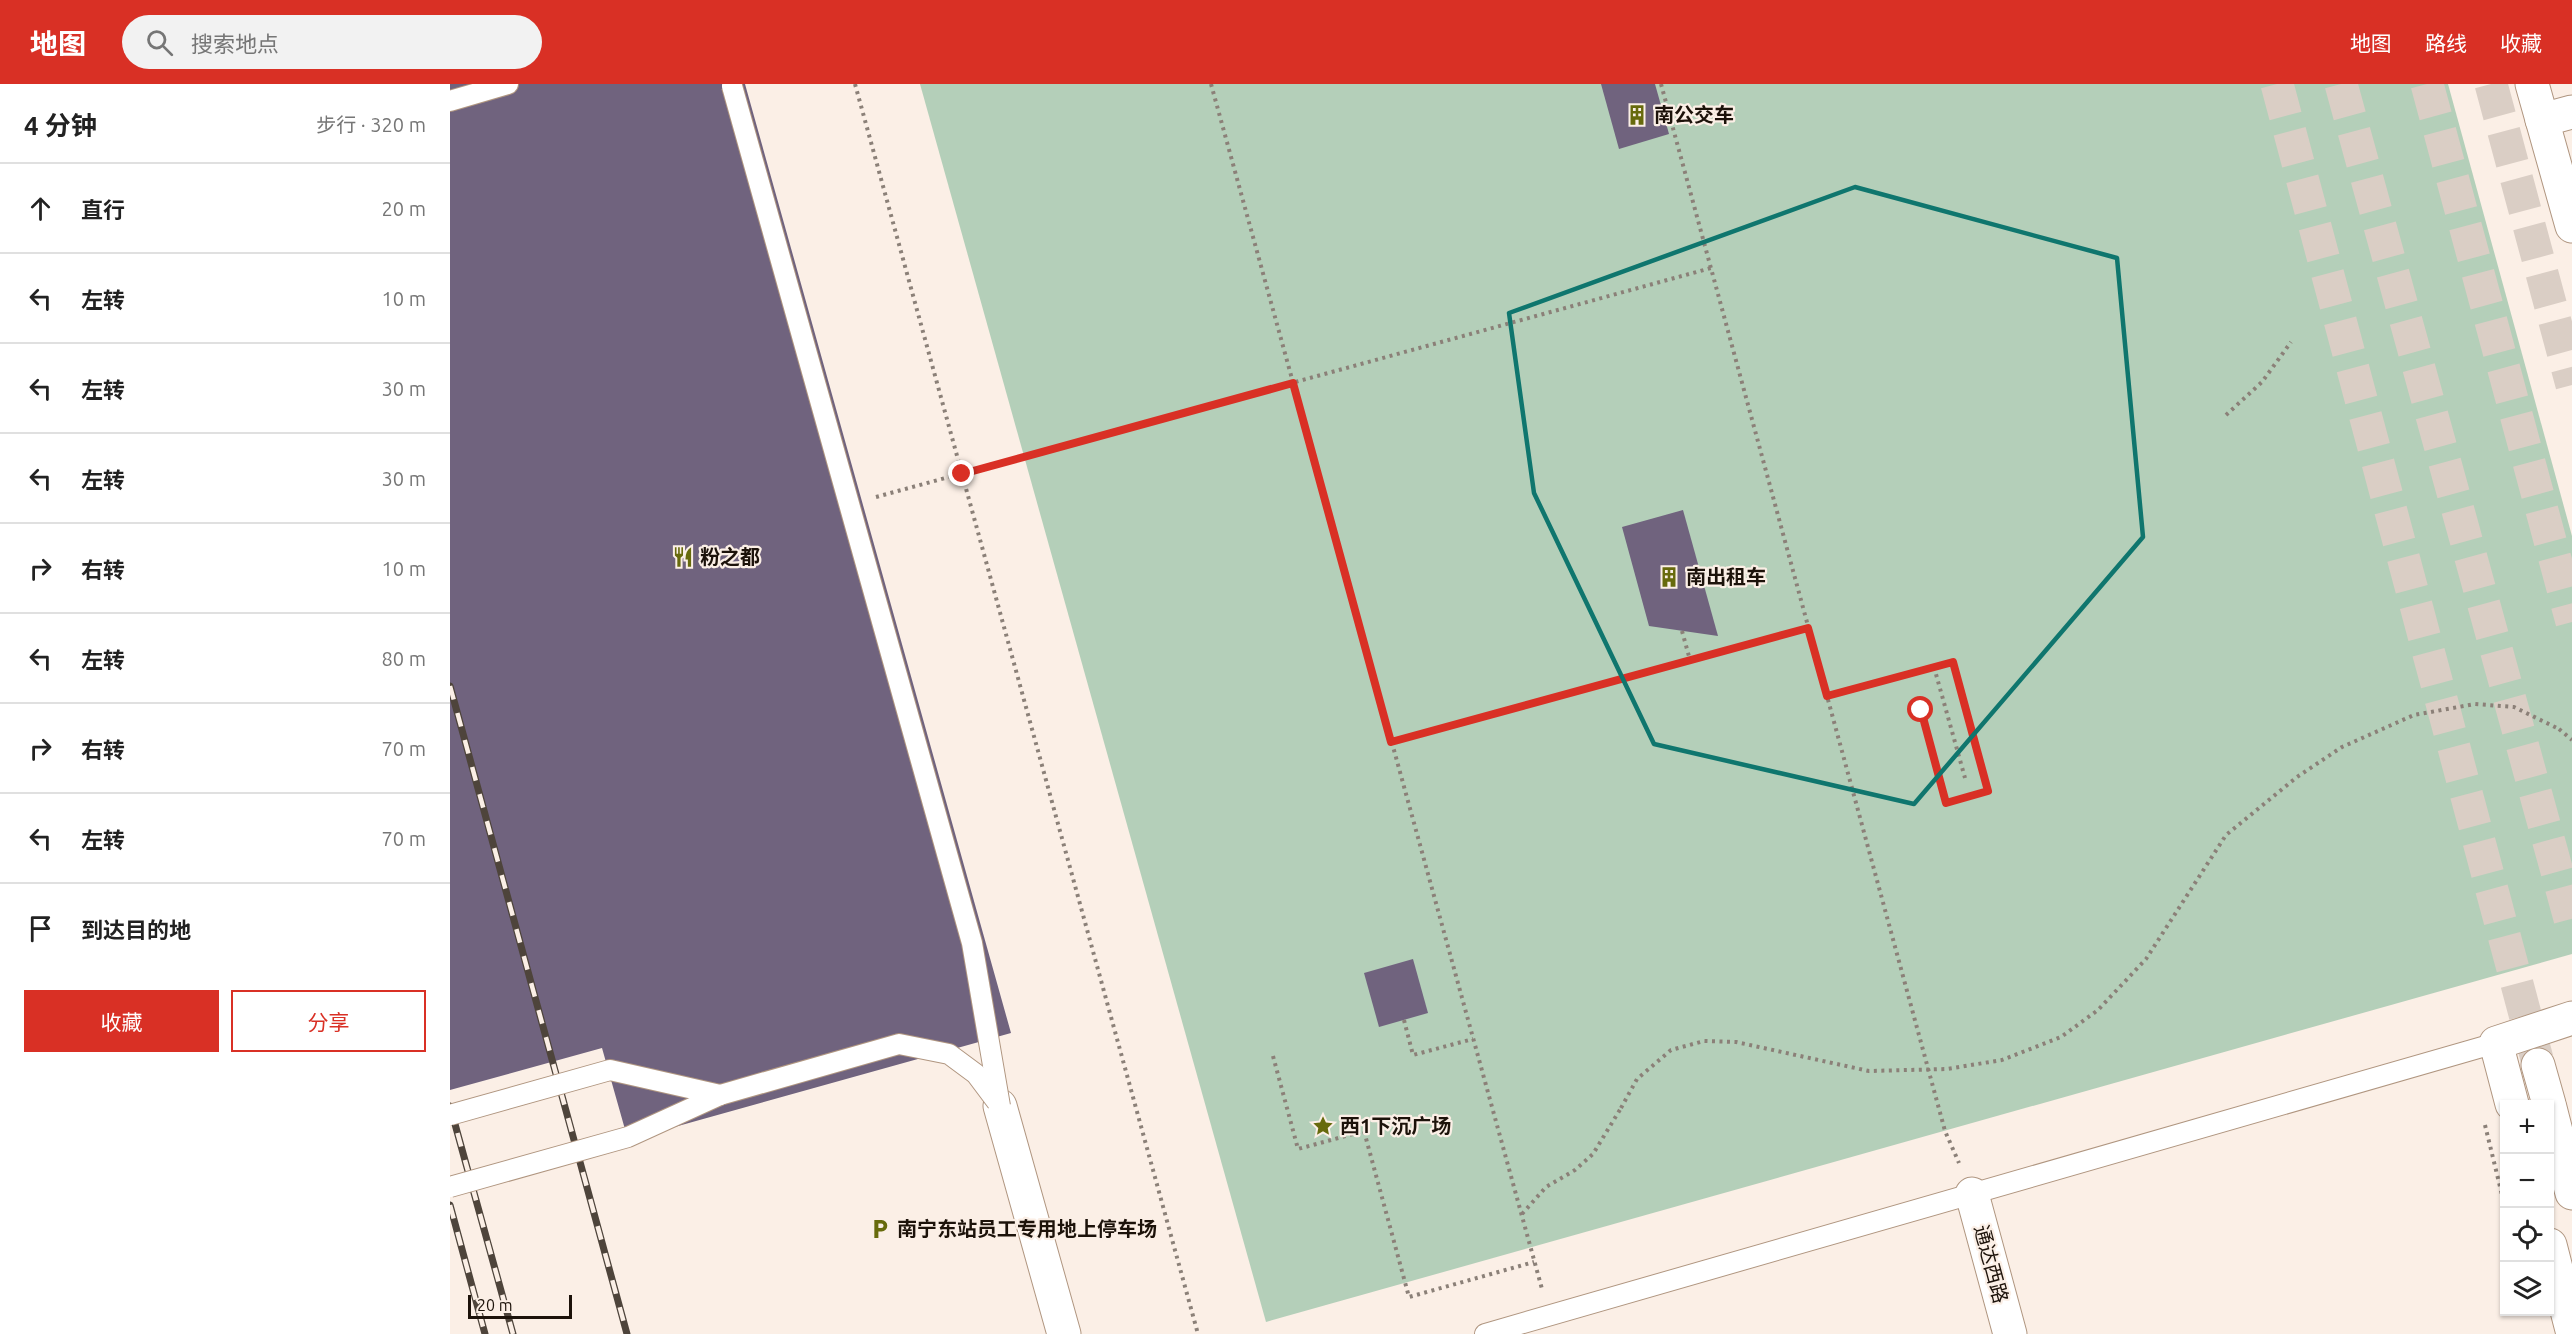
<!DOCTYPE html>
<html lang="zh">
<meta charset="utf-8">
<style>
:root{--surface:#fff;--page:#f2f2f2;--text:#222;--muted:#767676;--line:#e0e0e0;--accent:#d93025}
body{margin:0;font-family:Ubuntu,"Noto Sans SC",sans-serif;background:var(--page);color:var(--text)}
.controls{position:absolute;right:18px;bottom:18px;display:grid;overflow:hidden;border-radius:0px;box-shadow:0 2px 4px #0004}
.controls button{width:54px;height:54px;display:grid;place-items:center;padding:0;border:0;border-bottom:2px solid var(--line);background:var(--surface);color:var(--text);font:30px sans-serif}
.scale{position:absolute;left:18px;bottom:15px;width:104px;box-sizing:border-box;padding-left:6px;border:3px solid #1c120a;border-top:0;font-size:16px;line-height:21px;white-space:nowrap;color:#1c120a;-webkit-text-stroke:4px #fbefe6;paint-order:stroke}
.stop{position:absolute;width:18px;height:18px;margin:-14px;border:4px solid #d93025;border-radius:50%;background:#fff}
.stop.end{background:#d93025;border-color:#fff;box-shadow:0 2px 6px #0008}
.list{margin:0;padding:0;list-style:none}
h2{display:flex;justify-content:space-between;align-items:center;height:78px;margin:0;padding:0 24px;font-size:26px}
h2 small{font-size:20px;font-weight:400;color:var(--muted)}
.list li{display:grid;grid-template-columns:39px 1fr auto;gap:18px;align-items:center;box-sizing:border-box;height:90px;padding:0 24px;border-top:2px solid var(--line)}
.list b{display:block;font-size:22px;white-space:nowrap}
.list em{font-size:20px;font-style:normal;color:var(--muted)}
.actions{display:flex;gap:12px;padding:18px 24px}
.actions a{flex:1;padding:14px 0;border:2px solid var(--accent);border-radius:0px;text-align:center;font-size:21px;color:var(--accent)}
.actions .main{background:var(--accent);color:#fff}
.icon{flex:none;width:33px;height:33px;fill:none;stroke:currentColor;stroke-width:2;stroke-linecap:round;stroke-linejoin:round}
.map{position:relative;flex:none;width:2122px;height:1250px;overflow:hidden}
header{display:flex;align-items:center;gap:36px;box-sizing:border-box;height:84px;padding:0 30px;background:var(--accent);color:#fff}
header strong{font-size:28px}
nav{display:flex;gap:33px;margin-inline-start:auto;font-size:21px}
.search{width:420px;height:54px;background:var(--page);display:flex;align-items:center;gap:15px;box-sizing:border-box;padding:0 21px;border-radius:33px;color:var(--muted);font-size:22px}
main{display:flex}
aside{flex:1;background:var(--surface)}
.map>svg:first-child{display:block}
</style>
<header>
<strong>地图</strong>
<div class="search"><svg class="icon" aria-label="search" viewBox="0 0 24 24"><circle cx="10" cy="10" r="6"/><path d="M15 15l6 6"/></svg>搜索地点</div>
<nav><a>地图</a><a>路线</a><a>收藏</a></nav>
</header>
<main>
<aside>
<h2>4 分钟<small>步行 · 320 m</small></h2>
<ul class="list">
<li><svg class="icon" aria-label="ahead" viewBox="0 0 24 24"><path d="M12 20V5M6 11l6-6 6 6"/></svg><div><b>直行</b></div><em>20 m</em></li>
<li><svg class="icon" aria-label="left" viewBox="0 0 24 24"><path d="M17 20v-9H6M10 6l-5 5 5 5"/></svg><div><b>左转</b></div><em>10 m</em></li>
<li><svg class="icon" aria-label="left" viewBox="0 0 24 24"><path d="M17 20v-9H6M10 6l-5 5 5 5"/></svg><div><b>左转</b></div><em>30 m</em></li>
<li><svg class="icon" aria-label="left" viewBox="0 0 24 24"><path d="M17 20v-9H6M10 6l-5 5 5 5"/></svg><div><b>左转</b></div><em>30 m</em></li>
<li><svg class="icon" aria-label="right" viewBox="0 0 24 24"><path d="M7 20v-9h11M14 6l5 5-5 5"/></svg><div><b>右转</b></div><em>10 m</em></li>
<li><svg class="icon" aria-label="left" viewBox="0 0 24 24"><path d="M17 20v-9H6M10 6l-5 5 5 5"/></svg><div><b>左转</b></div><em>80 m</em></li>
<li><svg class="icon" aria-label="right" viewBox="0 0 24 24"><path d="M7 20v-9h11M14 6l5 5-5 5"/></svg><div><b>右转</b></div><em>70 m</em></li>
<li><svg class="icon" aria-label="left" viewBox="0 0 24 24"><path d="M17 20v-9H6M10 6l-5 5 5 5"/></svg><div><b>左转</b></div><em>70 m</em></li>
<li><svg class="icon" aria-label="arrive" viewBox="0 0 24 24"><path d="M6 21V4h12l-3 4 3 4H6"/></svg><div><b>到达目的地</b></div></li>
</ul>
<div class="actions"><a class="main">收藏</a><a>分享</a></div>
</aside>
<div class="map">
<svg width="2122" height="1250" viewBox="0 0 2122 1250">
<rect width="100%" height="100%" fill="#fbefe6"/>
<path fill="#b4cfb9" d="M470,0H1998L2122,452V870L816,1238Z"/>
<g fill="#70637e">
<path d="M0,0H295L561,949L178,1056L152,964L0,1006Z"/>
<path d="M1151,0H1205L1219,50L1169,65Z"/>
<path d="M1233,426L1268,552L1199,542L1172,443Z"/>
<path d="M963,875L978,929L929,943L914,889Z"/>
</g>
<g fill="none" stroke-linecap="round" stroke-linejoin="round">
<g stroke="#dacec5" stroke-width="33" stroke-dasharray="33 16" stroke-linecap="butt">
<path d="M1827,0L2087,975"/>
<path d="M2041,0L2122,301"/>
</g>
<g stroke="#dacec5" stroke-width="33" stroke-dasharray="33 16" stroke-linecap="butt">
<path d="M1891,0L2122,842"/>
<path d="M1977,0L2122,538"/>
</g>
<g stroke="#b09680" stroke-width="22">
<g id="lane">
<path d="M0,17L58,0"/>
<path d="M1035,1250L2046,959"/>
</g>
</g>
<g stroke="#b09680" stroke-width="35">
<g id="street">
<path d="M2082,0L2122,142"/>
<path d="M1522,1110L1560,1250"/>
</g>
</g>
<g stroke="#b09680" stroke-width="35">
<g id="secondary">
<path d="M2092,36L2122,28"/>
<path d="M2088,981L2099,1020"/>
<path d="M2062,1020L2046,959L2122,934"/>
<path d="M550,1022L614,1250"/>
<path d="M2100,1024L2122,1109"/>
<path d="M2100,1161L2122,1246"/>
</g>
</g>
<g stroke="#8b8078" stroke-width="4" stroke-dasharray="3 4.5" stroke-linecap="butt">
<path d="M405,0L748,1250"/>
<path d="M761,0L1092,1205"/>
<path d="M1211,0L1495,1047L1509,1079"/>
<path d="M1776,331L1812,298L1841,258"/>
<path d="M426,413L1261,184"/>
<path d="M1232,547L1240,576"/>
<path d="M1484,583L1515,694"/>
<path d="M1377,612L1503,578L1538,707L1496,719L1471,625"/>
<path d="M2109,645L2122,656"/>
<path d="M941,658L1358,544"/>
<path d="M954,936L963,971L1023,955"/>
<path d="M823,972L848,1065L914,1047L959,1213L1084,1178"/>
<path d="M2035,1041L2054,1119"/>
<path d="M1072,1130L1096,1103L1125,1086L1143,1070L1171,1024"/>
</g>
<use href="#lane" stroke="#fff" stroke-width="20"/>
<use href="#street" stroke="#fff" stroke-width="33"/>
<use href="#secondary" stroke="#fff" stroke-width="33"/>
<g stroke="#4e443b" stroke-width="7">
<g id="rail">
<path d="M0,602L177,1250"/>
<path d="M0,1022L63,1250"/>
<path d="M0,1121L35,1250"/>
</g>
</g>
<use href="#rail" stroke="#fbefe6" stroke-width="4.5" stroke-dasharray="14" stroke-linecap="butt"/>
<g stroke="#b09680" stroke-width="22" stroke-linecap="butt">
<g id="lane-bridge">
<path d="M282,2L522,859L550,1022"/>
<path d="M0,1031L160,986L270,1011"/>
<path d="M0,1103L178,1053L270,1011L449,960L499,970L526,990L547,1018"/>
</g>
</g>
<path stroke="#8b8078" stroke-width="4" stroke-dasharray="3 4.5" stroke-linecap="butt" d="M1171,1024L1187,995L1221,966L1254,957L1286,958L1419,987L1497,985L1552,976L1611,953L1648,926L1696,875L1776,751L1847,693L1892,663L1964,631L2025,620L2064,623L2109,645"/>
<use href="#lane-bridge" stroke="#fff" stroke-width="20"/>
</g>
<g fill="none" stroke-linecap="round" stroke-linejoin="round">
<path stroke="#d93025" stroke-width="8" d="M512,390L843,299L941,658L1358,544L1377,612L1503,578L1538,707L1496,719L1471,626"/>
</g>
<path fill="none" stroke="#0f766e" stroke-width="4.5" stroke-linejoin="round" d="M1405,103L1667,174L1693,453L1464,720L1204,660L1084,409L1059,229Z"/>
<defs>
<g id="building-bare" transform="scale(1.62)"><path d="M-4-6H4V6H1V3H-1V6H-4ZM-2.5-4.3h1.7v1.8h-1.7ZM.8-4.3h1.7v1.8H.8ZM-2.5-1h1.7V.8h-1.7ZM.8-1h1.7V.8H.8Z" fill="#676a0c" stroke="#fbefe6" stroke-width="2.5" paint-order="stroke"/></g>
<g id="restaurant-bare" transform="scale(1.62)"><path d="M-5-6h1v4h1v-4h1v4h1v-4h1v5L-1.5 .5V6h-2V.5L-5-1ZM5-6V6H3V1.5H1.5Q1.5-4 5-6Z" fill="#676a0c" stroke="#fbefe6" stroke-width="2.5" paint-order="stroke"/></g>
<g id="sight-bare" transform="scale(1.62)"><path d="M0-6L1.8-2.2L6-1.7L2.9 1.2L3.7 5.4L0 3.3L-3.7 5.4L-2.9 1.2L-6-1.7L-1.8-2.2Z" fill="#676a0c" stroke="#fbefe6" stroke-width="2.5" paint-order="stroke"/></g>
<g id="parking-bare" transform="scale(1.62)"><path d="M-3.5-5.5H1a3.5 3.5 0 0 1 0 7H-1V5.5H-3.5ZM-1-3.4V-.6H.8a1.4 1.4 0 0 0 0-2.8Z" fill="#676a0c" stroke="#fbefe6" stroke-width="2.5" paint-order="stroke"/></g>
</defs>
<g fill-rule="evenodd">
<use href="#building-bare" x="1187" y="31"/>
<use href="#restaurant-bare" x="233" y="473"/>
<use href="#building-bare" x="1219" y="493"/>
<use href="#sight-bare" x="873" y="1042"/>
<use href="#parking-bare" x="430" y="1145"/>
</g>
<g text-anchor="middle" stroke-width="4.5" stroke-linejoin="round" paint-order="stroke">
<g font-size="20" font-weight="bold" fill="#1c120a" stroke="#fbefe6" text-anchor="start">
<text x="1204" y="38">南公交车</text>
<text x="250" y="480">粉之都</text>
<text x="1236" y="500">南出租车</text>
<text x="890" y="1049">西1下沉广场</text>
<text x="447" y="1152">南宁东站员工专用地上停车场</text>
</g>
<g font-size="20" fill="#1c120a" stroke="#fbefe6">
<text transform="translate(1541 1180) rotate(75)" y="7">通达西路</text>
</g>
</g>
</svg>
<div class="controls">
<button>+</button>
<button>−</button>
<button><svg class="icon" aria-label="locate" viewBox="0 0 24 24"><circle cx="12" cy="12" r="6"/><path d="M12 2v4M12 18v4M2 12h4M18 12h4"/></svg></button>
<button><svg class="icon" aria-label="layers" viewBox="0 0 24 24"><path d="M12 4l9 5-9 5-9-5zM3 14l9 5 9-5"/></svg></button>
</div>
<div class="scale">20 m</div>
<div class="stop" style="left:1471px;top:626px"></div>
<div class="stop end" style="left:512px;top:390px"></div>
</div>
</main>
